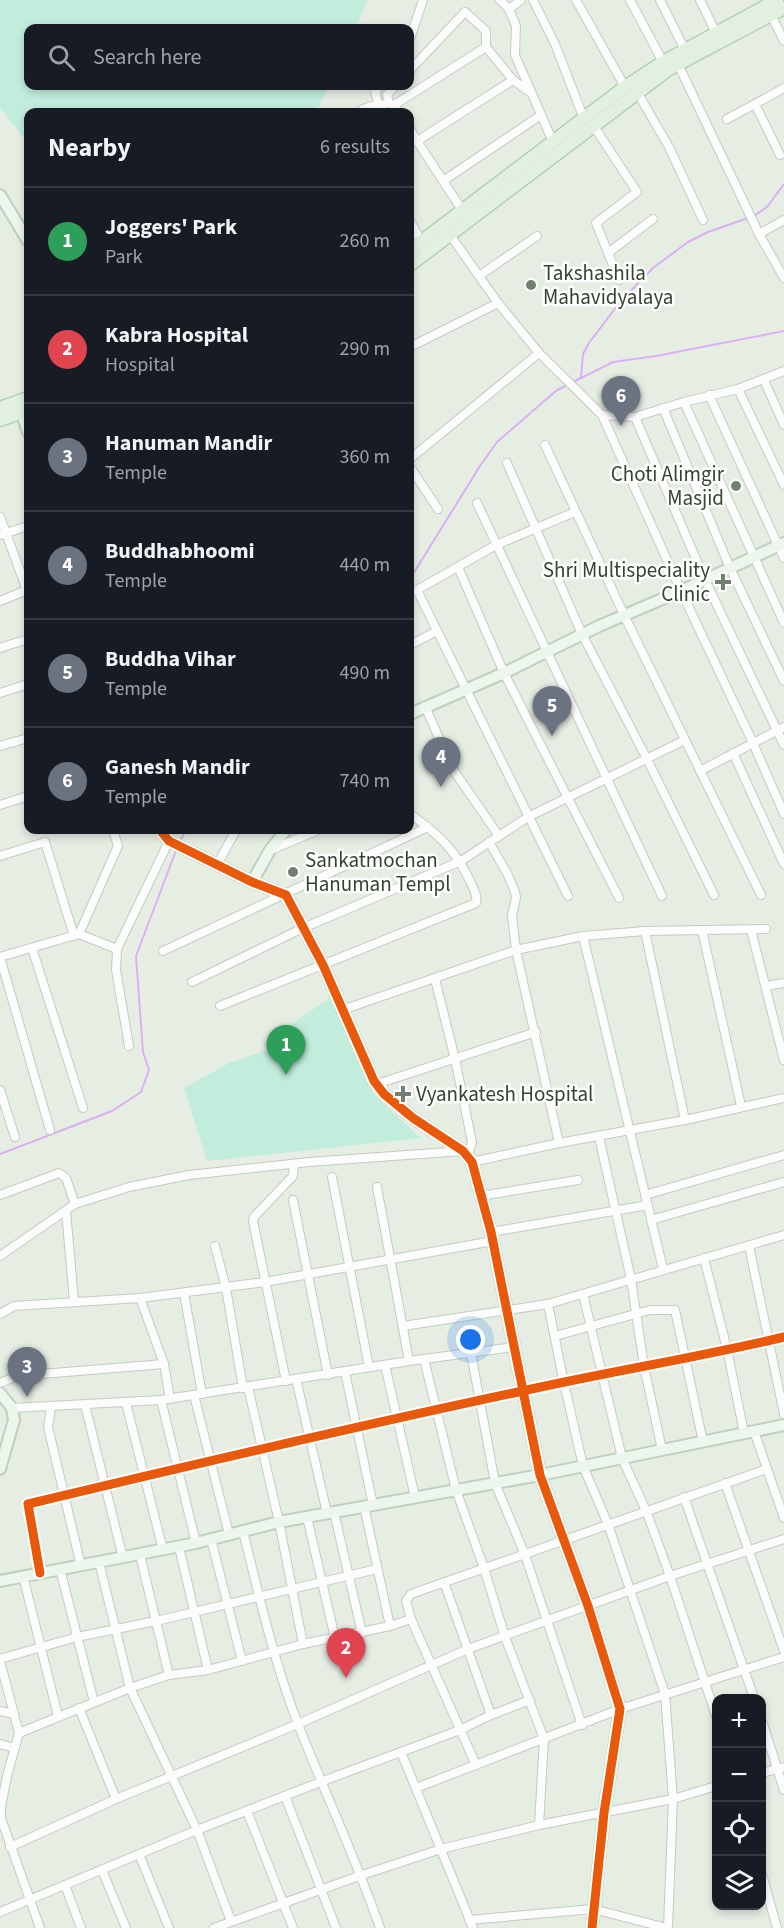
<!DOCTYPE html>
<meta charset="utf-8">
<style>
:root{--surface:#171b24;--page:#242831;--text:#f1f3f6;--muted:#9ea1a6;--line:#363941;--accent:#7c3aed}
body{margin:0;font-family:"Source Sans 3",sans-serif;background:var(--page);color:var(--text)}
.controls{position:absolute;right:18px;bottom:18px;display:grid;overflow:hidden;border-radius:12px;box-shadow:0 3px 9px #0003}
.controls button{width:54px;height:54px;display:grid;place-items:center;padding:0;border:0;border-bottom:2px solid var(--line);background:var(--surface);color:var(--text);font:30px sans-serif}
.you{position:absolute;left:471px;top:1340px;width:21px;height:21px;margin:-15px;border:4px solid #fff;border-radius:50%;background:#1a73e8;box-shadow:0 0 0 9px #1a73e833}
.badge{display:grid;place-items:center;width:39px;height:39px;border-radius:50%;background:var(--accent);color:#fff;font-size:20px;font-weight:700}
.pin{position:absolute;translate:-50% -50px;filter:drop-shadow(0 2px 3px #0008)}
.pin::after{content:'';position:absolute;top:32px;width:21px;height:18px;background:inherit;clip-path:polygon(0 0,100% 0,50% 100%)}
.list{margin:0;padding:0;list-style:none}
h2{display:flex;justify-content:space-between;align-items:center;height:78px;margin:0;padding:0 24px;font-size:26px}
h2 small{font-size:20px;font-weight:400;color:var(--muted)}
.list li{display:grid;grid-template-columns:39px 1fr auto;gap:18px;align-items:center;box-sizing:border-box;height:108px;padding:0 24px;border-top:2px solid var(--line)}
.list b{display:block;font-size:22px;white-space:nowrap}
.list p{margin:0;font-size:20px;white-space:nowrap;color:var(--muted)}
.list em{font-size:20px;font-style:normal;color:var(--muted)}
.icon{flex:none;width:33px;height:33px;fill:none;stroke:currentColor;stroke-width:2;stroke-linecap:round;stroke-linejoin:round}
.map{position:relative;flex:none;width:784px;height:1928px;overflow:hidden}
.search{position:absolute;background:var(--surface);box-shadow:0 3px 9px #0003;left:24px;top:24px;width:390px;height:66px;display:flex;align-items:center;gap:15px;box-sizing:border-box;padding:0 21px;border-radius:12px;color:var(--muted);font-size:22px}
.panel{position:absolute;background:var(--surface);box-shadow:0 3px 9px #0003;left:24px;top:108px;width:390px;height:726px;border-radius:12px}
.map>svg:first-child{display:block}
</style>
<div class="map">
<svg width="784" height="1928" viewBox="0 0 784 1928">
<rect width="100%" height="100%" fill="#e6eee4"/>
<g fill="#c2eddc">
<path d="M0,0H368L355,28H28V86H329L320,105L312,112H28V143L0,108Z"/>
<path d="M331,997L374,1095L421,1138L207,1161L184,1088L229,1063L296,1040L290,1025Z"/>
</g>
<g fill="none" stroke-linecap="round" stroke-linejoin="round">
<g stroke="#d9b0f1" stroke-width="2">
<path d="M754,216L767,207L784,184"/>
<path d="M581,377L583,354L589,343L620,302L653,268L688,242L708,232L748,218"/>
<path d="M573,382L613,362L656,356L784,331"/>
<path d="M410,579L480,466L497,442L557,390L568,385"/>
<path d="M179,843L186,830"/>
<path d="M0,1154L112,1111L141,1092L149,1070L143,1052L136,956L177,848"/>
</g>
<g stroke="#c3ccc1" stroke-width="10">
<g id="street">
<path d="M500,0L509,9L516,26L515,55L553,142"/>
<path d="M533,0L555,44L584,119"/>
<path d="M576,0L625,87"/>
<path d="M630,0L663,62"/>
<path d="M660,0L686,52"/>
<path d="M700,0L716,33"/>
<path d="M509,9L521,0"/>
<path d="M771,15L784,41"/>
<path d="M410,39L423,0"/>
<path d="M677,62L759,234L784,278"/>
<path d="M410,70L465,12L486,31V47"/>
<path d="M395,86L387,95L389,103L394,105L399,112"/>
<path d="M637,92L669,147L703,220"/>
<path d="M394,105L486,47L513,80L531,93"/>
<path d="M379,106L375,92L380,86"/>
<path d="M359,112C367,104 379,107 389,103"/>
<path d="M727,119L755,104"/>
<path d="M593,125L637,192L596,223L619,280"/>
<path d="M410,129L417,141"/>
<path d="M780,155L755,104L784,88"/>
<path d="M443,181L541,115"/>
<path d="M464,213L417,141L513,80"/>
<path d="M410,221L422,243"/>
<path d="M448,232L498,303L539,353L602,415L681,591L753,743L784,814"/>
<path d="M759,234L784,220"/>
<path d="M608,253L653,219"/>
<path d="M479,276L537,236"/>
<path d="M410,347L498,303"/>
<path d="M764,380L784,425"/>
<path d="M738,389L784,485"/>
<path d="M709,395L784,558"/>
<path d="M684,402L784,623"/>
<path d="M663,408L730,568L784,681"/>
<path d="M602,415L635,417L684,402L738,389L784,371"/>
<path d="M635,417L705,580L784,745"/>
<path d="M545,445L624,615L761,895"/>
<path d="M410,459L539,353"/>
<path d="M507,463L582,634L647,759L714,895"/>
<path d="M410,467L438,509"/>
<path d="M477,503L662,896"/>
<path d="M0,517L28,593"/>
<path d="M0,535L28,526"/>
<path d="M458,567L504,673L619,898"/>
<path d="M0,601L27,590"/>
<path d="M410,645L437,631"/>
<path d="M0,648L28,639"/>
<path d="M0,693L28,684"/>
<path d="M425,706L452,768L499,836"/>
<path d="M0,746L28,738"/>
<path d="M733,753L784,864"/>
<path d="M700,771L784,727"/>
<path d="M0,805L28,796"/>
<path d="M489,842L507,873L515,892L516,898L512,916L516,950L559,1143"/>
<path d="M271,850L318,830"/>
<path d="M0,856L45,842L74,936"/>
<path d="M217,865L236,830"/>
<path d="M568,896L417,590L496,545L575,512"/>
<path d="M702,930L741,1106"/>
<path d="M751,930L784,1060"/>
<path d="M645,931L685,1120"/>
<path d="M79,934L118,846L113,830"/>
<path d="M583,936L663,1269"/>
<path d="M32,948L83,1108"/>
<path d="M117,949L116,970L129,1046"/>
<path d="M163,951L428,827"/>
<path d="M0,957L79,934L117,949L169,841"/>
<path d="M0,957L50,1130"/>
<path d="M435,979L455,1059L472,1142L468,1155"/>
<path d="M192,982L303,928L461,861L528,817L685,740"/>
<path d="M766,986L784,983"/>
<path d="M220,1006L476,903C478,895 473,888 470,881C455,849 438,834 410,814"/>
<path d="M342,1010L516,950L583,936L645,931L766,929"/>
<path d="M377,1084L536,1032"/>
<path d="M0,1090L15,1137"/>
<path d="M599,1137L631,1279L644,1366L662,1450"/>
<path d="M472,1162L559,1143L685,1120L784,1098"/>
<path d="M332,1177L369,1367"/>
<path d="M377,1187L409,1361"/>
<path d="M0,1195L59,1173L66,1178L75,1204"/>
<path d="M645,1195L784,1155"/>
<path d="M481,1196L578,1180"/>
<path d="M293,1200L328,1375"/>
<path d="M66,1211L74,1301"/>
<path d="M651,1220L784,1182"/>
<path d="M491,1232L648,1205"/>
<path d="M215,1246L226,1288L243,1388"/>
<path d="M749,1246L784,1414"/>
<path d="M0,1256L75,1204L129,1187L189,1175L309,1162L463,1151"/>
<path d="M704,1258L727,1349L744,1433"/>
<path d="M184,1293L202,1394"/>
<path d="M583,1294L622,1458L647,1513L670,1576L716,1716"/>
<path d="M140,1298L164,1364L170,1399"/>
<path d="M548,1304L564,1383L583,1466L608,1524L665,1694L673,1799L668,1928"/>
<path d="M0,1314L14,1306L140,1298L265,1282L493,1241"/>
<path d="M403,1326L548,1304L784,1235"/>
<path d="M555,1336L650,1310H675L703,1442"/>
<path d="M471,1353L495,1483L525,1555L582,1725"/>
<path d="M424,1359L456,1490L484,1568L505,1637L544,1739L539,1825"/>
<path d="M385,1365L415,1497"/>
<path d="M345,1372L373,1505"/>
<path d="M296,1379L327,1513"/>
<path d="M286,1381L253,1221L254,1217L293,1176L294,1164"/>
<path d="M0,1383L17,1376L164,1364"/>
<path d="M248,1387L279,1522L303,1644"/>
<path d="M194,1395L229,1534"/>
<path d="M161,1400L196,1543"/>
<path d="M126,1403L163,1550"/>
<path d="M85,1405L123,1558"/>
<path d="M51,1407L48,1427L81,1566"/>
<path d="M12,1408L161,1400L409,1361L514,1347"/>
<path d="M754,1431L784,1518"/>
<path d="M725,1483L784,1651"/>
<path d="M684,1497L754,1698"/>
<path d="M364,1506L390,1626"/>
<path d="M334,1512L362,1633"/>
<path d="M307,1517L335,1638"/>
<path d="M243,1531C259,1596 274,1662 298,1724C325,1793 356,1859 380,1928"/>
<path d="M211,1539L242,1661"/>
<path d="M179,1547L208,1670"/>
<path d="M140,1555L169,1675"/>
<path d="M99,1562L130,1688L197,1830L231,1921"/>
<path d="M60,1569L94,1702"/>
<path d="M40,1573L28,1504C191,1465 354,1427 518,1392C606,1372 696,1358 784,1337"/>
<path d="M23,1576L58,1716"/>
<path d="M444,1582L491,1715"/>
<path d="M0,1659L77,1637L156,1621L377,1569"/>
<path d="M0,1661L19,1733L7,1776L1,1807V1818L40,1928"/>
<path d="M79,1708L116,1799"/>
<path d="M0,1711L14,1714"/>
<path d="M762,1721L784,1790"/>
<path d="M19,1733L130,1688L169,1675L208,1670L303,1644L390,1626L411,1619"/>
<path d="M0,1744L15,1748"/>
<path d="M401,1752L473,1928"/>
<path d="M476,1765L411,1619L406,1601L411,1594L767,1469"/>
<path d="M762,1773L784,1767"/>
<path d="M416,1788L620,1709L784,1657"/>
<path d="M285,1796L336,1928"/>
<path d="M247,1811L293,1928"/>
<path d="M10,1847L116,1799L298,1724L468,1649L670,1576L784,1539"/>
<path d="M139,1854L169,1928"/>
<path d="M102,1870L126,1928"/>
<path d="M762,1874L777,1928"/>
<path d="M65,1885L81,1928"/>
<path d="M0,1912L197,1830L323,1781L460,1730L491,1715L530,1700"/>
<path d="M469,1920L593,1909L667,1928"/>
<path d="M214,1928L362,1875L441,1849L539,1825L673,1799L716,1786"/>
</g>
</g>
<g stroke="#bfd1be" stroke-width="14">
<g id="secondary">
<path d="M0,195L28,241"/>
<path d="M19,405L28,432"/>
<path d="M410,714L504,673L599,626L681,591L784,543"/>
<path d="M160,830L169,841L252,882L286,895L323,965L374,1081L384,1094L413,1118L463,1151L472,1162L491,1232L540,1475L588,1606L620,1709L604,1813L592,1928"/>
<path d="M252,882L270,850L286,830"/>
<path d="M0,1393L12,1408L14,1420L0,1469"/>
<path d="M0,1581L196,1543L279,1522L540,1475L784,1425"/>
</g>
</g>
<g stroke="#b3d2b0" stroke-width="15">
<g id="primary">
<path d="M410,250L625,87L663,62L777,0"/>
<path d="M410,265L669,69L784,8"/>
<path d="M0,408L28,398"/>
<path d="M0,420L28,410"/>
</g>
</g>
<use href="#street" stroke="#fbfcfb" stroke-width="8"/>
<use href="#secondary" stroke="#ecf6ec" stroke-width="10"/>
<use href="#primary" stroke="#e2f0e1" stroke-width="12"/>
<g stroke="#fff" stroke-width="13">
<g id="cycleway">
<path d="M160,830L169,841L252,882L286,895L323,965L374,1081L384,1094L413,1118L463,1151L472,1162L491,1232L540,1475L588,1606L620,1709L604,1813L592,1928"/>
<path d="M40,1573L28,1504C191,1465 354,1427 518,1392C606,1372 696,1358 784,1337"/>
</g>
</g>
<use href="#cycleway" stroke="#e8590c" stroke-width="9"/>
</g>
<g fill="#728070" stroke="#fff" stroke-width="2">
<circle cx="531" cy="285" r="6"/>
<circle cx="736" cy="486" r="6"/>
<path d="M720 573h6v6h6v6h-6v6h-6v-6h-6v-6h6z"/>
<circle cx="293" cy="872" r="6"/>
<path d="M400 1085h6v6h6v6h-6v6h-6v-6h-6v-6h6z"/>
</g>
<g text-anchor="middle" stroke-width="5" stroke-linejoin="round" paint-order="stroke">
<g font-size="21" fill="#344431" stroke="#fff" text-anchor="start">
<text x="543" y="280">Takshashila<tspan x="543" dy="24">Mahavidyalaya</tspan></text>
<text x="724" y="481" text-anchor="end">Choti Alimgir<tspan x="724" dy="24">Masjid</tspan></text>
<text x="710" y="577" text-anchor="end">Shri Multispeciality<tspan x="710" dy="24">Clinic</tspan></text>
<text x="305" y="867">Sankatmochan<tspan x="305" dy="24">Hanuman Templ</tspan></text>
<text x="416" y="1101">Vyankatesh Hospital</text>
</g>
</g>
</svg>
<div class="controls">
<button>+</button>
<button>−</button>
<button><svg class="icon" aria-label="locate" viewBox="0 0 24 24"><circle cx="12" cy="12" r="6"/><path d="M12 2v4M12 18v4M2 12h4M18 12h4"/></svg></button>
<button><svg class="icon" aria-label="layers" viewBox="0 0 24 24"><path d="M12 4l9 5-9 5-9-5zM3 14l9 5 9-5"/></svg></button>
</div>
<div class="you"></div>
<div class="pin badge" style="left:286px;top:1075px;background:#2e9e5b">1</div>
<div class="pin badge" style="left:346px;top:1678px;background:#e0444e">2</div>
<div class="pin badge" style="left:27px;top:1397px;background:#6b7280">3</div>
<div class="pin badge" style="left:441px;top:787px;background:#6b7280">4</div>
<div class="pin badge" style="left:552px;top:736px;background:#6b7280">5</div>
<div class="pin badge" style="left:621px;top:426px;background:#6b7280">6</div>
<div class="search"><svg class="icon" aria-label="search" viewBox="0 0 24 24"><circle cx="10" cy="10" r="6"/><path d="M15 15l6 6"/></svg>Search here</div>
<section class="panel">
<h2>Nearby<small>6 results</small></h2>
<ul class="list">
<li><span class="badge" style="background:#2e9e5b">1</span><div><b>Joggers' Park</b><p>Park</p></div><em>260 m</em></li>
<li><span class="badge" style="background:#e0444e">2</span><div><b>Kabra Hospital</b><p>Hospital</p></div><em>290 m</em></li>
<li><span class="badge" style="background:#6b7280">3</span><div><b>Hanuman Mandir</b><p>Temple</p></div><em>360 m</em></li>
<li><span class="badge" style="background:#6b7280">4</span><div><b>Buddhabhoomi</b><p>Temple</p></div><em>440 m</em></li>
<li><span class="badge" style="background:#6b7280">5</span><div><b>Buddha Vihar</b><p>Temple</p></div><em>490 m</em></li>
<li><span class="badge" style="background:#6b7280">6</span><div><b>Ganesh Mandir</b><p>Temple</p></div><em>740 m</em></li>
</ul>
</section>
</div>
